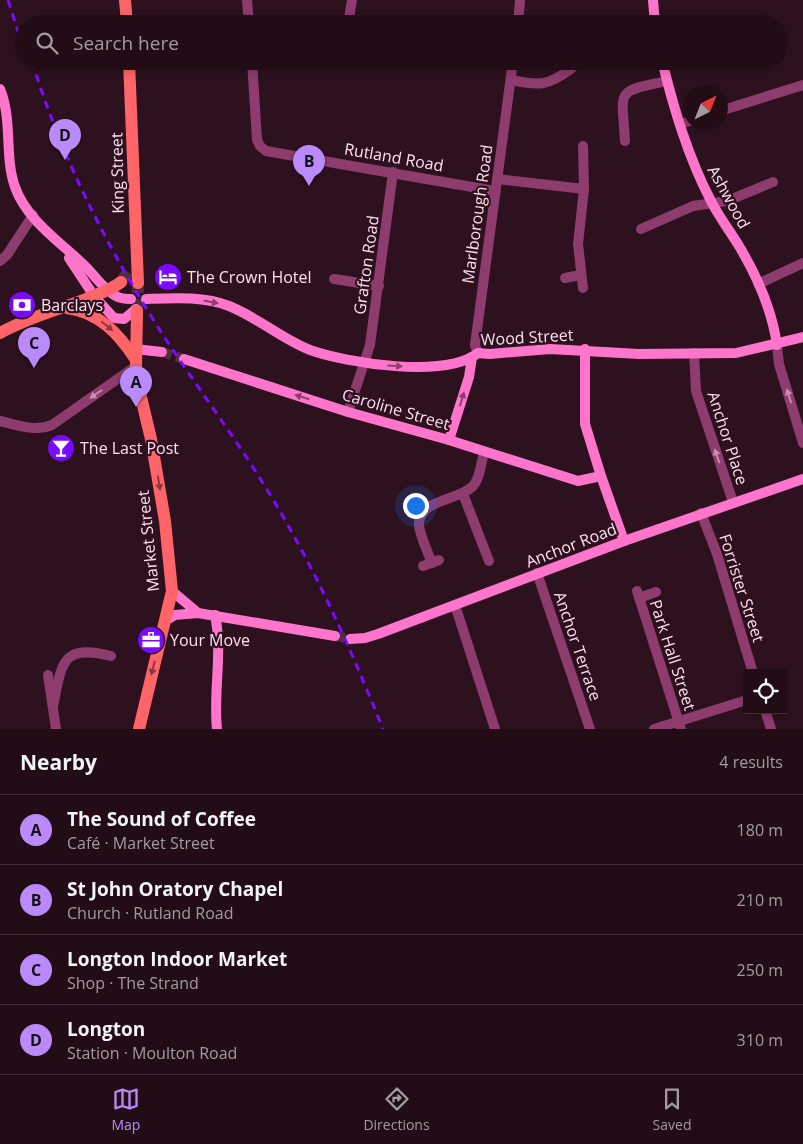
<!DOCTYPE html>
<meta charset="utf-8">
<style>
:root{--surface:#220d17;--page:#2e1b24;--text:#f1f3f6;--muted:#a29ca1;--line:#3f2d36;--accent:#bb8afa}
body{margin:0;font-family:"Open Sans",sans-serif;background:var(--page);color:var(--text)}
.controls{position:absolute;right:15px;bottom:15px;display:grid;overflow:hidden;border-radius:0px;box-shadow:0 2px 8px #0003}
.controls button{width:45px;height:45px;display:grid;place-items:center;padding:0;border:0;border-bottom:1px solid var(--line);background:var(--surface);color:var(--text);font:25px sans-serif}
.compass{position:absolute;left:683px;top:85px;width:45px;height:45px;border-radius:50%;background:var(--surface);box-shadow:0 2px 8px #0003;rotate:43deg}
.you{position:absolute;left:415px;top:505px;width:18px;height:18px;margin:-12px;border:4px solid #fff;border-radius:50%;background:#1a73e8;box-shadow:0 0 0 8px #1a73e833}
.badge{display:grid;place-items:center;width:32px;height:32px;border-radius:50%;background:var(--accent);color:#111;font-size:16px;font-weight:700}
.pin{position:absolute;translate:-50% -41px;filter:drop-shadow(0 1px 2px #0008)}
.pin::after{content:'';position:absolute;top:26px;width:18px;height:15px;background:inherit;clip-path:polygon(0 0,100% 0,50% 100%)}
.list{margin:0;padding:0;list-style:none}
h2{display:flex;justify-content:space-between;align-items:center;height:65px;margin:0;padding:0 20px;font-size:21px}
h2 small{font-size:16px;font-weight:400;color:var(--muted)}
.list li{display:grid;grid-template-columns:32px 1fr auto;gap:15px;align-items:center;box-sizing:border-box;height:70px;padding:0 20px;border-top:1px solid var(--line)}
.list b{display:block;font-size:19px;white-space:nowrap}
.list p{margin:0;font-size:16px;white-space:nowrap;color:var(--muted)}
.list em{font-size:16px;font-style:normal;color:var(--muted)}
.icon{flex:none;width:28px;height:28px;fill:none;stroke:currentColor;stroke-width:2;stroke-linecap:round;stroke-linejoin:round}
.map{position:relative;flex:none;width:803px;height:729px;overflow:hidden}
.search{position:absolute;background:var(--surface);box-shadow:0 2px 8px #0003;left:15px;right:15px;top:15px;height:55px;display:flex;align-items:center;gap:12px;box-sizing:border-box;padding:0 18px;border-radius:28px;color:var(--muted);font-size:19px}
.sheet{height:345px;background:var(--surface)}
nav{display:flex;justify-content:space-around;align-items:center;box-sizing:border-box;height:70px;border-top:1px solid var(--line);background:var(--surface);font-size:14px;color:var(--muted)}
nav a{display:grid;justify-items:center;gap:2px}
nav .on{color:var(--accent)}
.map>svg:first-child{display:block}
</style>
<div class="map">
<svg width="803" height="729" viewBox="0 0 803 729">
<rect width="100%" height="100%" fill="#2e111f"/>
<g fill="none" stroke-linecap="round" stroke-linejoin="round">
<g stroke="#4d303e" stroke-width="10" stroke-dasharray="10 5" stroke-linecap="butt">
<path d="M162,352L184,359"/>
<path d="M335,636L350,639"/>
</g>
<g stroke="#4d303e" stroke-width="12" stroke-dasharray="12 6" stroke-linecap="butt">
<path d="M121,282L130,269"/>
<path d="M137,311L138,283"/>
</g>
<g stroke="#8d3c6d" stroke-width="10">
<path d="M247,0L249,24"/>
<path d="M348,24L352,0"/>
<path d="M518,24L520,0"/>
<path d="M252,61L257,140L260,146L266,151L495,191"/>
<path d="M511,80C540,86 548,86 572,68"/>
<path d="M720,111L803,85"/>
<path d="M680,124L690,121"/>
<path d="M625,141C622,89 614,92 667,81"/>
<path d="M497,179L584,189"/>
<path d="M641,229L693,206L727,201L773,182"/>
<path d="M0,261L7,255L33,215"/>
<path d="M565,278L581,275"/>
<path d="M334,279L379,286"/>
<path d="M758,284L803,263"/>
<path d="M583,288L578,244L584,189L583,146"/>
<path d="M777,345L779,364L803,443"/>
<path d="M478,353L475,345L513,61"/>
<path d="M694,353L696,391L733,502"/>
<path d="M348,412L370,345L393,172"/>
<path d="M0,421C18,425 34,432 52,425L136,366"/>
<path d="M463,494L489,561"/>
<path d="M701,513L717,554L753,673"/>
<path d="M432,563C428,552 420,537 419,525C418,499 459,501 473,486C480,478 481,463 484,453"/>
<path d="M423,566L439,560"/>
<path d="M537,573L590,729"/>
<path d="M637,591L681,729"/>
<path d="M639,598L656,592"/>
<path d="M455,605L495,729"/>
<path d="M48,675L56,729"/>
<path d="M53,706C62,665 60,643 111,656"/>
<path d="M765,710L771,729"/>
<path d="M654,729L747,700"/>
</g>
<g stroke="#ff75cb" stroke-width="10">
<path d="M653,0L655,24"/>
<path d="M662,61C674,109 688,157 711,201C719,217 730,231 739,246C757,276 772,310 777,345"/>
<path d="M0,89C13,121 4,156 15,187C27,221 62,243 86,267C96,277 104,290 116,296C121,299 126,299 131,299"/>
<path d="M69,258L94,296L114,318L124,319L136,309"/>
<path d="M146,299C173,298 204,296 229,306C257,317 282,339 310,350C347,363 445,379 478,353L490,354L550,349L639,354L736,353L803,337"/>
<path d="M135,349L162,352"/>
<path d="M585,349V424L601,476L624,541"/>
<path d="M184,359L348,412L449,440L578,481L601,476"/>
<path d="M449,440L469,377L472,357"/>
<path d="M172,591L198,613"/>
<path d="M215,615C223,653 213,691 217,729"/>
<path d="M165,621L175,615L198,613L335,636"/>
<path d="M350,639L365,638L378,634L624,541L803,479"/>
</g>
<g stroke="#ff6568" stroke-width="12">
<path d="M125,0L127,24"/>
<path d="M129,61L138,283"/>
<path d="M67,308C99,312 119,334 136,360"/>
<path d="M137,311L136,366L140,393L151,439L165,521L172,591L139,729"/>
<path d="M0,333C27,318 57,310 86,299C98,294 111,290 121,282"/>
</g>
<g stroke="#790aff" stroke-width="3" stroke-dasharray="8 6" stroke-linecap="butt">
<path d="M8,0L24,51"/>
<path d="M32,61C61,157 107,247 161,332C196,386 236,438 269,493C315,568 350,647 383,729"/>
</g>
</g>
<defs><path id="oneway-solid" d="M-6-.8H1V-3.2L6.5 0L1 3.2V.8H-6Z" transform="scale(1.25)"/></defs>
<g fill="#8c3e6c">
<use href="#oneway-solid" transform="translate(211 302) rotate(11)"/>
<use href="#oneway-solid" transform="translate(395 366) rotate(3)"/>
<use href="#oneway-solid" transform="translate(302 397) rotate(-162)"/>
<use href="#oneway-solid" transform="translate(462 399) rotate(-73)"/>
</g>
<g fill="#8c3740">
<use href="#oneway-solid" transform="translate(107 326) rotate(40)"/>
<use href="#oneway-solid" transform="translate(159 483) rotate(81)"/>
<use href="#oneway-solid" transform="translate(153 668) rotate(104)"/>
</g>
<g fill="#c68dae">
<use href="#oneway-solid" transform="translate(96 394) rotate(145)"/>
<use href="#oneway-solid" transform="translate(789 396) rotate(-107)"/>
<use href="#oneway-solid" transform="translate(717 456) rotate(-109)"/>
</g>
<defs>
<g id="hotel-disc" transform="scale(1.4375)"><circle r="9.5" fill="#790aff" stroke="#2e111f"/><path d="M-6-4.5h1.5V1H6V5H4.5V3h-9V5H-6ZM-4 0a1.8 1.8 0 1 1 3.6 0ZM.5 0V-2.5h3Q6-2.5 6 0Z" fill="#fff"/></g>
<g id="bank-disc" transform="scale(1.4375)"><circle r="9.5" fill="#790aff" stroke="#2e111f"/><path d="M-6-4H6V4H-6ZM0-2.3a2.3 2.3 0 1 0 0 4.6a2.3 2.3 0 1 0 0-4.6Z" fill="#fff"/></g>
<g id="bar-disc" transform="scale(1.4375)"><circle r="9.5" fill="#790aff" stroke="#2e111f"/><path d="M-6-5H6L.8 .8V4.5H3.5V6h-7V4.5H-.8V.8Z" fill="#fff"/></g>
<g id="office-disc" transform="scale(1.4375)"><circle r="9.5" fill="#790aff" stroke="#2e111f"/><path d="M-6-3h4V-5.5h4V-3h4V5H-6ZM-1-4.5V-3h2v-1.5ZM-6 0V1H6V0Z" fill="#fff"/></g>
</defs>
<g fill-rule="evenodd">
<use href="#hotel-disc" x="168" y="277"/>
<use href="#bank-disc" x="22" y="305"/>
<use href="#bar-disc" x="61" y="448"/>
<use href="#office-disc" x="151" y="640"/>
</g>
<g text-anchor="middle" stroke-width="4.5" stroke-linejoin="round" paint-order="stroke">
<g font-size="16" fill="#ffdef0" stroke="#2e111f">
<text transform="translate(394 157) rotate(10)" y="6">Rutland Road</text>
<text transform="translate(117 173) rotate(-91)" y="6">King Street</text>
<text transform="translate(729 197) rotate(61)" y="6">Ashwood</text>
<text transform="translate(477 214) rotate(-82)" y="6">Marlborough Road</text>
<text transform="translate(366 265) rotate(-82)" y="6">Grafton Road</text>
<text transform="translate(527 337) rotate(-3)" y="6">Wood Street</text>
<text transform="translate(396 409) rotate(16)" y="6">Caroline Street</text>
<text transform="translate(728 438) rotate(72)" y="6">Anchor Place</text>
<text transform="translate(148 541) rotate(-96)" y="6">Market Street</text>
<text transform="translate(571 545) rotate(-21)" y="6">Anchor Road</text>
<text transform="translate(742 588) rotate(72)" y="6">Forrister Street</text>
<text transform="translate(578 646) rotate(71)" y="6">Anchor Terrace</text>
<text transform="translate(673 655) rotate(72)" y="6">Park Hall Street</text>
</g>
<g font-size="16" fill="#ffdef0" stroke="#2e111f" text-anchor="start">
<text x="187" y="283">The Crown Hotel</text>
<text x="41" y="311">Barclays</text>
<text x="80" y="454">The Last Post</text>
<text x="170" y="646">Your Move</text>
</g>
</g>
</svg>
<div class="controls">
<button><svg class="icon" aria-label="locate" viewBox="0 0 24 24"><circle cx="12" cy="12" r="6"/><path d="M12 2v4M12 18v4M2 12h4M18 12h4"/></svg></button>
</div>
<svg class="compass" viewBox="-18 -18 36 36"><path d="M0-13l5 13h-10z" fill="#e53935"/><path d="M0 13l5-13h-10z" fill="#a29ca1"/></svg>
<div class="you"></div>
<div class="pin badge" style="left:136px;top:407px">A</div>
<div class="pin badge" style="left:309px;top:186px">B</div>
<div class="pin badge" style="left:34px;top:368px">C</div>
<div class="pin badge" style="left:65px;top:160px">D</div>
<div class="search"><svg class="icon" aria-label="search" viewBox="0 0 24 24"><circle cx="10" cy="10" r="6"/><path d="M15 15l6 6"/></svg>Search here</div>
</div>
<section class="sheet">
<h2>Nearby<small>4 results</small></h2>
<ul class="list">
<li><span class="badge">A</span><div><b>The Sound of Coffee</b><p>Café · Market Street</p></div><em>180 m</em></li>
<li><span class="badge">B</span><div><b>St John Oratory Chapel</b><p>Church · Rutland Road</p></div><em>210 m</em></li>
<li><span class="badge">C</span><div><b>Longton Indoor Market</b><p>Shop · The Strand</p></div><em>250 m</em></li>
<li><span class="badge">D</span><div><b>Longton</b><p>Station · Moulton Road</p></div><em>310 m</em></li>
</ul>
</section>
<nav>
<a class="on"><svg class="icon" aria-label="map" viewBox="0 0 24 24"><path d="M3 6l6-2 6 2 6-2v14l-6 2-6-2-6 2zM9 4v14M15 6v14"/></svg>Map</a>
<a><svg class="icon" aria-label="directions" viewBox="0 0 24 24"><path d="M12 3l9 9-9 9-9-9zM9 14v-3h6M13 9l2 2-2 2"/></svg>Directions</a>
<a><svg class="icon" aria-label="saved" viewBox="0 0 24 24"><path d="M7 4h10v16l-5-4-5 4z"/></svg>Saved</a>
</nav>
